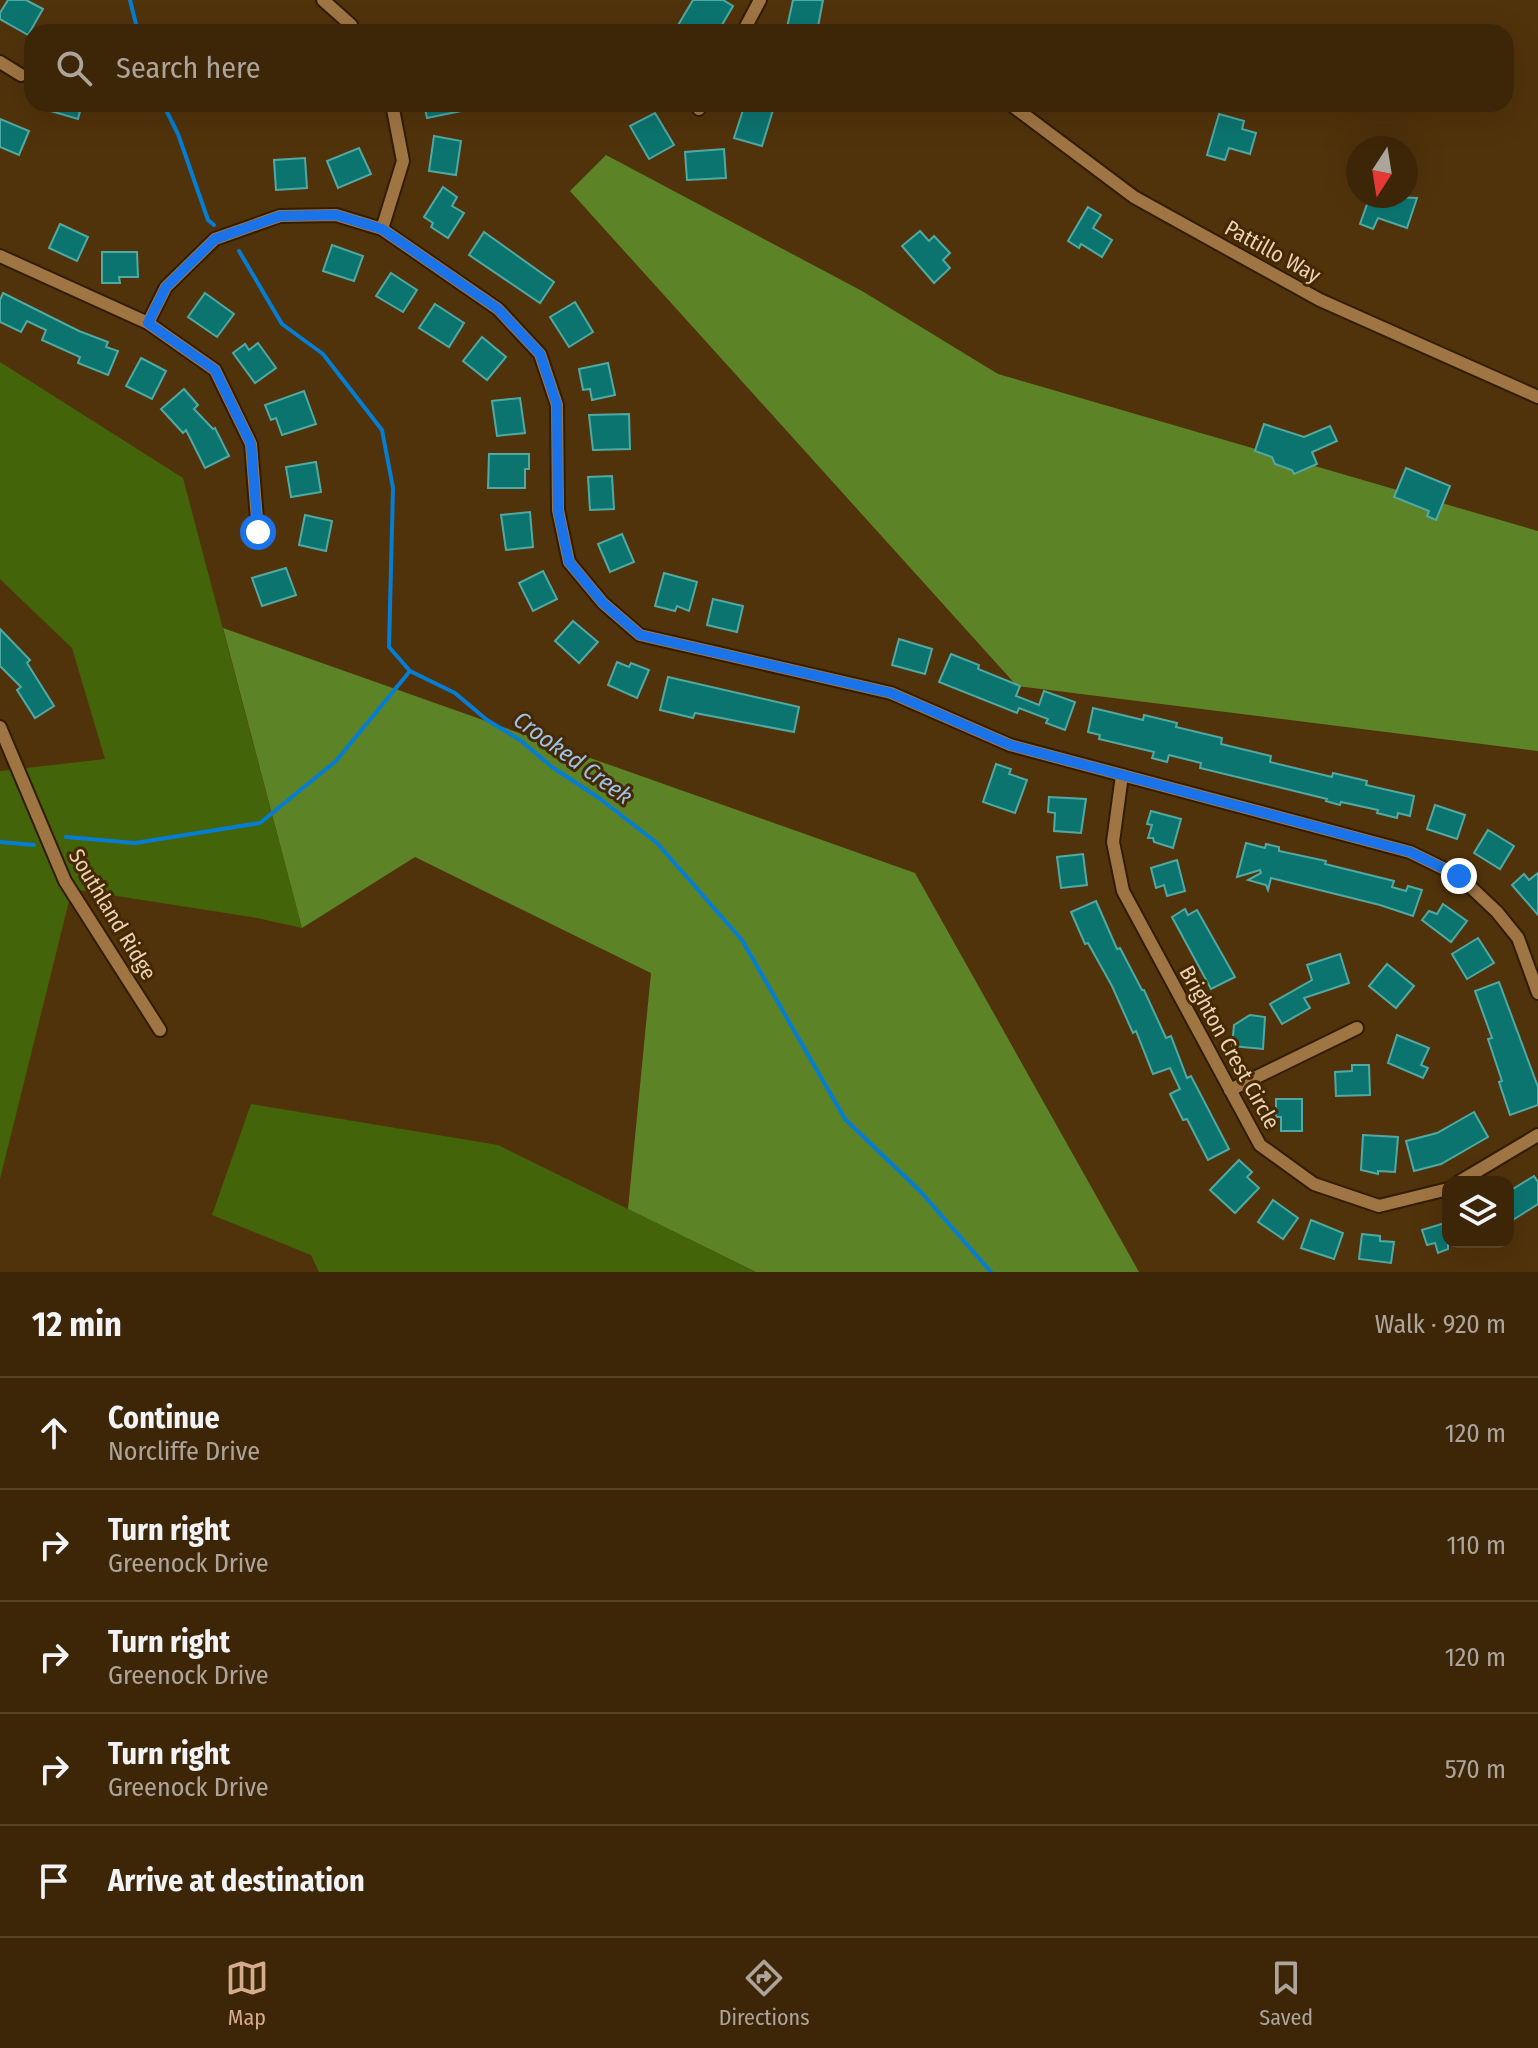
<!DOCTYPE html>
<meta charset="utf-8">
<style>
:root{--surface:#3d2608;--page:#442e12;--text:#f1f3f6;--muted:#ada59c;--line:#564329;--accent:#d6ab8b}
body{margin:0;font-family:"Fira Sans Condensed",sans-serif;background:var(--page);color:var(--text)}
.controls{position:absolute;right:24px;bottom:24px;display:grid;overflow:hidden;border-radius:16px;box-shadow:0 8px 32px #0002}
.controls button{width:72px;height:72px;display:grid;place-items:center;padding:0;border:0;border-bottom:2px solid var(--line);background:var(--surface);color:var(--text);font:40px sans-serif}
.compass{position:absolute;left:1346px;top:136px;width:72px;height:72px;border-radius:50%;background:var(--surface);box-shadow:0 8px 32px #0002;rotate:192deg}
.stop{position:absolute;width:24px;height:24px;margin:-18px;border:6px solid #1a73e8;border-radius:50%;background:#fff}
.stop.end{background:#1a73e8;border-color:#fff;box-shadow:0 2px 8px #0008}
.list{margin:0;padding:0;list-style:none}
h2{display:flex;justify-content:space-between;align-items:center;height:104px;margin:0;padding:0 32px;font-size:34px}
h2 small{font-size:26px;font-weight:400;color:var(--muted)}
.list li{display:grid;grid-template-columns:52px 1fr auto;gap:24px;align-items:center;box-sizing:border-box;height:112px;padding:0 32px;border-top:2px solid var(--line)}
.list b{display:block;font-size:30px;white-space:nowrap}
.list p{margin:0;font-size:26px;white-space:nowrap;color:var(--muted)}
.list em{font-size:26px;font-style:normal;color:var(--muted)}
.icon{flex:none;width:44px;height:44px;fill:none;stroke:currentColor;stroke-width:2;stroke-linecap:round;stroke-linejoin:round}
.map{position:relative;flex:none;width:1538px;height:1272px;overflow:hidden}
.search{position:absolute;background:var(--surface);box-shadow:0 8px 32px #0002;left:24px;right:24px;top:24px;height:88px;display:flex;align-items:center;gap:20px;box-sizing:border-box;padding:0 28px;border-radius:24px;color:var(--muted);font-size:30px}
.sheet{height:664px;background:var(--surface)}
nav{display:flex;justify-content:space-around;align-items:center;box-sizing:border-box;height:112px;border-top:2px solid var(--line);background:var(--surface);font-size:22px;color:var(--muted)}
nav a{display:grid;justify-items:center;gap:4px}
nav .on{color:var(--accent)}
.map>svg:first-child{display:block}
</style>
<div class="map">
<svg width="1538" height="1272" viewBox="0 0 1538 1272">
<rect width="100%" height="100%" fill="#51330b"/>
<g fill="#436409">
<path d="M0,362L183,478L302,928L257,918L72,889L0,1179V771L105,759L72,648L0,579Z"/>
<path d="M251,1104L498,1145L756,1272H319L311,1255L212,1215Z"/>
</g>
<g fill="#5d8327">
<path d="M606,155L862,291L998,374L1538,531V751L1017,686L570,191Z"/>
<path d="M223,628L915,873L1139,1272H756L628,1209L651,973L415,857L302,928Z"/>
</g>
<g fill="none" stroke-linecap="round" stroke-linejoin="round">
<g stroke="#047dd3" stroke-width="4">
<path d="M130,0L138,32"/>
<path d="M163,104L178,134L208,220L214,225"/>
<path d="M239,251L282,324L323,354L382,430L393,488L389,647L410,671L455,693L487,720L520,740L552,767L599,798L657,843L742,940L845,1119L920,1191L991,1272"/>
<path d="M66,837L135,843L260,823L336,761L410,671"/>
<path d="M0,842L34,845"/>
</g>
</g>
<g fill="#0c746f" stroke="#51a9a3" stroke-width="2">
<path d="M8,0H26L43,9L28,35L0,19V13Z"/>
<path d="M693,0H723L733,6L722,25L734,32H674Z"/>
<path d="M793,0H823L817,32H786Z"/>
<path d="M37,104H82L78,119L37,107Z"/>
<path d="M424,104H470L471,109L427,118Z"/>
<path d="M745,104L773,110L762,146L734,138Z"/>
<path d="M655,113L674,145L649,159L630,126Z"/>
<path d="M1219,114L1244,121L1242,129L1256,133L1250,154L1229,148L1225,160L1207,155Z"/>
<path d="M0,119L29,131L19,155L0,147Z"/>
<path d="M434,136L461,141L456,175L429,171Z"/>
<path d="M359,148L371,174L338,188L327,161Z"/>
<path d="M724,149L726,178L687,180L685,152Z"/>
<path d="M305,158L307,188L276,190L274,160Z"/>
<path d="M443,187L457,197L452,206L464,213L448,238L431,227L433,223L424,217Z"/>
<path d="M1370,196L1417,198L1407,228L1378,218L1373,229L1360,224Z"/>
<path d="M1088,207L1101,215L1093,228L1112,240L1102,257L1081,244L1079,248L1068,241Z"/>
<path d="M60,224L88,237L77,261L49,248Z"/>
<path d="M920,231L929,241L934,236L950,253L943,260L950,268L934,283L902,246Z"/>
<path d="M484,232L554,282L540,303L469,255Z"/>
<path d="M332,245L363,256L354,281L323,271Z"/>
<path d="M102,252H137L138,277H119L120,283H102Z"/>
<path d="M391,273L417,290L403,312L376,296Z"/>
<path d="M3,293L79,331L108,342L106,347L118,351L108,375L78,363L80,357L42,340L46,330L27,321L21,332L0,322V300Z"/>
<path d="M205,293L234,314L217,337L188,317Z"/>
<path d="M575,302L593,332L569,347L550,317Z"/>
<path d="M435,304L464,323L449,347L419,328Z"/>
<path d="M482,337L506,357L487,380L463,361Z"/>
<path d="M258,343L276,368L255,383L233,353L245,344L249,350Z"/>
<path d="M141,358L166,371L152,399L126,386Z"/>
<path d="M608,363L615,395L592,400L590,389L583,390L579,369Z"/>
<path d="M184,389L198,405L194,409L213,429L215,428L229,456L205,468L186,430L183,433L161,409Z"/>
<path d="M304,391L316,424L282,435L276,418L271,420L265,405Z"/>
<path d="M520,398L525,433L497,436L492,401Z"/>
<path d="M629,414L630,449L593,450L589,415Z"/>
<path d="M1264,424L1304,437L1330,426L1337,441L1312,452L1317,464L1294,474L1292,470L1275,464L1272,457L1255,451Z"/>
<path d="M489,454H529V469H525V488H488Z"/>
<path d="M316,462L321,492L291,497L286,467Z"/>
<path d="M1406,468L1450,486L1436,520L1427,516L1429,511L1394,497Z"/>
<path d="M612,476L614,509L590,510L588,477Z"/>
<path d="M530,512L533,547L506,550L501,515Z"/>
<path d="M305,515L332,521L326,551L299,545Z"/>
<path d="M622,534L634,562L610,572L598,544Z"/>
<path d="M286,568L296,595L262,606L252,578Z"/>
<path d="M543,571L557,599L533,611L519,583Z"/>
<path d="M664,573L697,582L689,611L677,606L675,611L655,606Z"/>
<path d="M713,599L743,606L737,632L707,625Z"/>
<path d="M573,621L598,642L579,663L555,641Z"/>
<path d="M0,629L30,660L27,663L54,706L35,718L17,690L21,687L0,666Z"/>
<path d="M899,639L932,649L925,674L892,665Z"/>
<path d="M951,654L979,665L978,669L1020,686L1016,696L1039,705L1044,691L1075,702L1065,730L1046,723L1048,719L1019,708L1017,713L939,682Z"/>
<path d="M617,662L629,667L631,663L649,670L637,698L608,685Z"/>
<path d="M668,677L799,707L794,732L695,713L693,718L660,710Z"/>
<path d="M1093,708L1143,720L1144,715L1177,723L1176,727L1222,738L1221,744L1271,756L1270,762L1332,777L1333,773L1367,781L1366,785L1414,796L1410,816L1398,813L1397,818L1377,813L1378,810L1341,802L1340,805L1326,801L1327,799L1200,768L1201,763L1169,755L1167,762L1152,758L1154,752L1099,739L1100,735L1088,732Z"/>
<path d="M996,764L1011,769L1009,774L1027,780L1015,813L983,802Z"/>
<path d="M1049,797L1086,799L1081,833L1054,831L1055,813L1048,812Z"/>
<path d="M1435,805L1465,815L1457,839L1427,829Z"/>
<path d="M1151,811L1181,819L1173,848L1154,842L1153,838H1148L1152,825L1147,824Z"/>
<path d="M1488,830L1514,846L1500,869L1474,853Z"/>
<path d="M1246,843L1265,848L1266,844L1279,847V851L1326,861L1325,864L1394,881L1392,887L1406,891L1408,886L1422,890L1413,916L1380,905L1271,878L1268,890L1266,885L1248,880L1261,873L1260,870L1237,877Z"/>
<path d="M1083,854L1087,885L1061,888L1057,857Z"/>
<path d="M1177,860L1185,891L1167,896L1164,885L1156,888L1151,868Z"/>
<path d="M1538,873V915L1512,885L1524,874L1529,880Z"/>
<path d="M1096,901L1117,949L1120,948L1142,990H1144L1166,1038L1171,1036L1187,1078L1191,1076L1229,1149L1208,1160L1187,1119L1183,1120L1170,1094L1180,1089L1170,1068L1153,1074L1136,1031L1133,1033L1112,986L1088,943L1085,944L1071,912Z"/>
<path d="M1443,904L1467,921L1451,942L1422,920L1429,911L1437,914Z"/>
<path d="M1185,909L1188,915L1197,910L1235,977L1211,989L1172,917Z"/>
<path d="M1478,938L1494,963L1467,979L1452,954Z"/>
<path d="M1340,954L1349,983L1304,998L1310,1008L1282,1024L1270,1004L1312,980L1307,965Z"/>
<path d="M1387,964L1414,986L1396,1008L1369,986Z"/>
<path d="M1499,982L1538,1087V1105L1510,1115L1499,1082L1502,1081L1488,1039L1492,1038L1475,991Z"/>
<path d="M1250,1015L1265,1017L1263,1049L1232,1046L1234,1025Z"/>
<path d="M1397,1035L1429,1048L1421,1065L1428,1068L1423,1078L1388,1063Z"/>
<path d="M1352,1065H1369L1370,1095L1336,1096L1335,1072L1352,1071Z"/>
<path d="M1276,1099H1302V1131H1281V1117H1276Z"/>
<path d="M1474,1112L1488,1137L1441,1164L1414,1171L1406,1141L1437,1133Z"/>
<path d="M1363,1135L1398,1137L1395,1172L1378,1171V1174L1361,1170Z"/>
<path d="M1239,1160L1252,1172L1247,1177L1259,1188L1235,1213L1210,1190Z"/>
<path d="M1534,1176L1538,1182V1204L1508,1223V1192Z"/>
<path d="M1273,1200L1298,1218L1283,1239L1258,1222Z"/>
<path d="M1311,1220L1343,1233L1334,1259L1301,1248Z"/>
<path d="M1448,1222V1249L1438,1253L1435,1243L1427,1245L1422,1230Z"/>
<path d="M1362,1234L1380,1236V1241L1394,1242L1391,1263L1359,1259Z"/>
</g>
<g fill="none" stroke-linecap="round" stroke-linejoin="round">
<g stroke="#311d03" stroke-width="16">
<g id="minor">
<path d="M323,0L351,25L354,32"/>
<path d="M743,32L760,0"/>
<path d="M0,62L21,75"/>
<path d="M1010,104L1134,197L1320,300L1538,397"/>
<path d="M699,109L702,104"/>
<path d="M382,229L403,161L392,104"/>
<path d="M0,256L148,323L215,370L251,444L258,532"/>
<path d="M148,323L166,287L215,239L280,216L336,215L382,229L498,309L540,354L557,405L558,510L569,562L603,603L640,635L891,693L1010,745L1410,852L1459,876L1497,912L1518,938L1538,993"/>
<path d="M0,727L65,881L160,1030"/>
<path d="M1122,775L1113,842L1123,891L1260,1145L1314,1184L1379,1206L1448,1189"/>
<path d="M1230,1090L1357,1028"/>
<path d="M1459,1182L1538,1135"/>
</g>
</g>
<use href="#minor" stroke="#a07544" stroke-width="12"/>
</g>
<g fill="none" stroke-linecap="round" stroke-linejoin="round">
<path stroke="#1a73e8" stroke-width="10" d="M258,532L251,444L215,370L148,323L166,287L215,239L280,216L336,215L382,229L498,309L540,354L557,405L558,510L569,562L603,603L640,635L891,693L1010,745L1410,852L1459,876"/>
</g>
<g text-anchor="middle" stroke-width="6" stroke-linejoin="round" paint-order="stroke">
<g font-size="22" fill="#ead2b9" stroke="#462900">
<text transform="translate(1273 251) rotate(29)" y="8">Pattillo Way</text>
<text transform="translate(113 914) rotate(59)" y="8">Southland Ridge</text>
<text transform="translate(1230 1047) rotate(61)" y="8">Brighton Crest Circle</text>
</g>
<g font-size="24" font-style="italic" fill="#99c3ee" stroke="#462900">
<text transform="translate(573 758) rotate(36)" y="8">Crooked Creek</text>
</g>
</g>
</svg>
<div class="controls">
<button><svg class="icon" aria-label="layers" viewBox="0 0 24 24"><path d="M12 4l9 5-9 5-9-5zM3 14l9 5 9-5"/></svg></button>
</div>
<svg class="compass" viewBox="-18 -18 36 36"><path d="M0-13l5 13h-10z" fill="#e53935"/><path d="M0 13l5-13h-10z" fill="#ada59c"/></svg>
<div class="stop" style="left:258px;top:532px"></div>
<div class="stop end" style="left:1459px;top:876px"></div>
<div class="search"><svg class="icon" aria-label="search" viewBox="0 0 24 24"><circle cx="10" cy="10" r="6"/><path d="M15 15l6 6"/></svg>Search here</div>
</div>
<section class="sheet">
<h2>12 min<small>Walk · 920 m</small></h2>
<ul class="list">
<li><svg class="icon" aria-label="ahead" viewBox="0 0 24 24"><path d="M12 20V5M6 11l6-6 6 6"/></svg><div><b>Continue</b><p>Norcliffe Drive</p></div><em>120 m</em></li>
<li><svg class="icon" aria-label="right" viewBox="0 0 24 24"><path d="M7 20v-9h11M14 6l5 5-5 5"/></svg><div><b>Turn right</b><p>Greenock Drive</p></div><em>110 m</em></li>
<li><svg class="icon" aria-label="right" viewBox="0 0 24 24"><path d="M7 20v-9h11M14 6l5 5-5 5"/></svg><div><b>Turn right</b><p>Greenock Drive</p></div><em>120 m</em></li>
<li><svg class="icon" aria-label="right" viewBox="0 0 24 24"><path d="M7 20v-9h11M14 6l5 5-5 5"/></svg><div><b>Turn right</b><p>Greenock Drive</p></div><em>570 m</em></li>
<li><svg class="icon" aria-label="arrive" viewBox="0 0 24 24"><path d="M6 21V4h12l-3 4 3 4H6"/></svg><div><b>Arrive at destination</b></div></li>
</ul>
</section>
<nav>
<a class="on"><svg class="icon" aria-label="map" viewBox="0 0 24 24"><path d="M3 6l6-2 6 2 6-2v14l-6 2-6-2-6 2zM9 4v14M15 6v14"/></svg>Map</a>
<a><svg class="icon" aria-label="directions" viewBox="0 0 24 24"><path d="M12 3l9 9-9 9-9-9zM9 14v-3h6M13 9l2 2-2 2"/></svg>Directions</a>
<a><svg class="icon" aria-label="saved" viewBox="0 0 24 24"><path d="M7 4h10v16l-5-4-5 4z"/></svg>Saved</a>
</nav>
